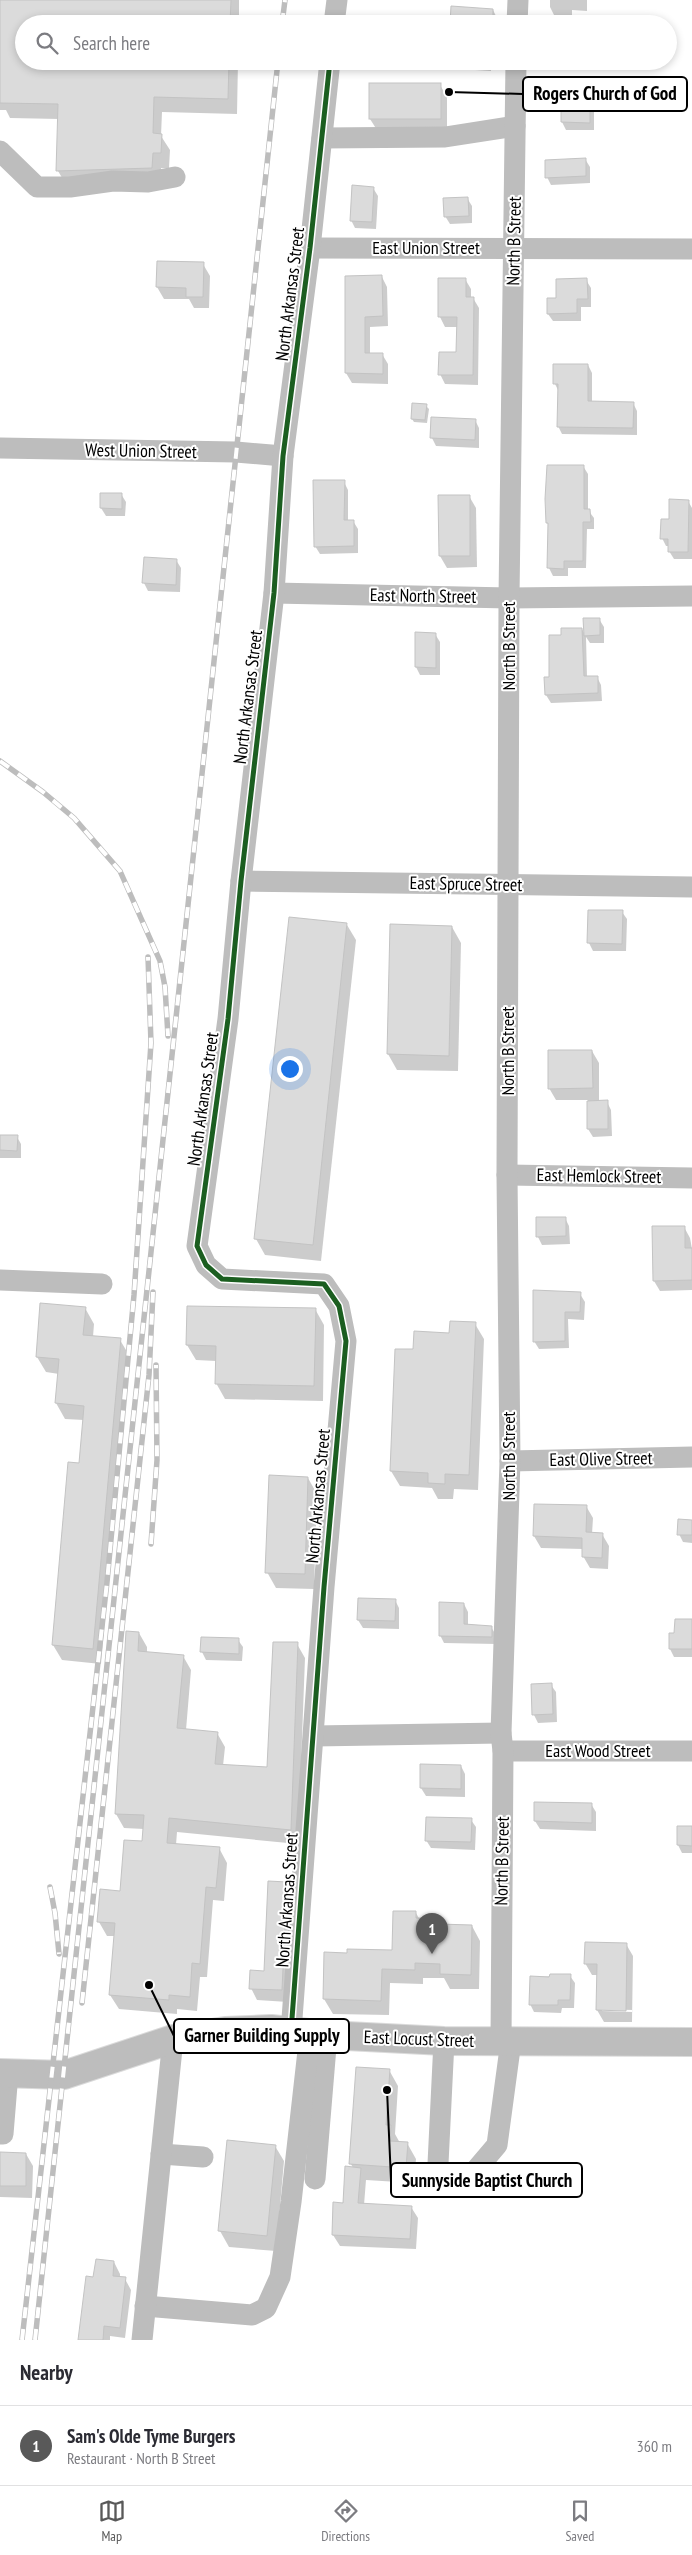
<!DOCTYPE html>
<meta charset="utf-8">
<style>
:root{--surface:#fff;--page:#f7f7f7;--text:#2b2b33;--muted:#7c7c81;--line:#e1e1e2;--accent:#595959}
body{margin:0;font-family:"PT Sans Narrow",sans-serif;background:var(--page);color:var(--text)}
.you{position:absolute;left:289px;top:1068px;width:18px;height:18px;margin:-12px;border:4px solid #fff;border-radius:50%;background:#1a73e8;box-shadow:0 0 0 8px #1a73e833}
.badge{display:grid;place-items:center;width:32px;height:32px;border-radius:50%;background:var(--accent);color:#fff;font-size:16px;font-weight:700}
.pin{position:absolute;translate:-50% -41px;filter:drop-shadow(0 1px 2px #0008)}
.pin::after{content:'';position:absolute;top:26px;width:18px;height:15px;background:inherit;clip-path:polygon(0 0,100% 0,50% 100%)}
.list{margin:0;padding:0;list-style:none}
h2{display:flex;justify-content:space-between;align-items:center;height:65px;margin:0;padding:0 20px;font-size:21px}
h2 small{font-size:16px;font-weight:400;color:var(--muted)}
.list li{display:grid;grid-template-columns:32px 1fr auto;gap:15px;align-items:center;box-sizing:border-box;height:80px;padding:0 20px;border-top:1px solid var(--line)}
.list b{display:block;font-size:19px;white-space:nowrap}
.list p{margin:0;font-size:16px;white-space:nowrap;color:var(--muted)}
.list em{font-size:16px;font-style:normal;color:var(--muted)}
.icon{flex:none;width:28px;height:28px;fill:none;stroke:currentColor;stroke-width:2;stroke-linecap:round;stroke-linejoin:round}
.map{position:relative;flex:none;width:692px;height:2340px;overflow:hidden}
.search{position:absolute;background:var(--surface);box-shadow:0 2px 8px #0003;left:15px;right:15px;top:15px;height:55px;display:flex;align-items:center;gap:12px;box-sizing:border-box;padding:0 18px;border-radius:28px;color:var(--muted);font-size:19px}
.sheet{height:145px;background:var(--surface)}
nav{display:flex;justify-content:space-around;align-items:center;box-sizing:border-box;height:70px;border-top:1px solid var(--line);background:var(--surface);font-size:14px;color:var(--muted)}
nav a{display:grid;justify-items:center;gap:2px}
nav .on{color:var(--accent)}
.map>svg:first-child{display:block}
</style>
<div class="map">
<svg width="692" height="2340" viewBox="0 0 692 2340">
<rect width="100%" height="100%" fill="#fff"/>
<g fill="#0003" fill-rule="evenodd">
<path d="M0,0H239V24H24V61H238L237,114L162,112L161,136L170,150L169,168H161V184L67,186L58,171L59,119L10,118L6,110H0Z"/>
<path d="M550,0H587V11L572,10V15H554L550,7Z"/>
<path d="M493,10L497,18V24H451Z"/>
<path d="M491,61V71L459,69L455,62Z"/>
<path d="M440,85L447,97V131L377,130L370,119Z"/>
<path d="M590,94L594,102V130H566L562,122L569,104Z"/>
<path d="M585,159L590,167V183L551,185L547,177Z"/>
<path d="M373,188L378,196L376,229L355,228L351,220Z"/>
<path d="M467,198L472,206V223L450,224L445,216Z"/>
<path d="M203,264L210,276L209,308H194L189,299H164L157,287Z"/>
<path d="M346,277H382L387,287L388,326L370,327V354H382L388,364V384L352,383L346,373Z"/>
<path d="M465,279L471,289V298H473L479,308L478,385L445,384L440,374L458,353V327H445L440,317Z"/>
<path d="M586,280L591,288V307H581V321H553L548,314L557,299Z"/>
<path d="M588,365L592,373V402L633,403L637,411V435L562,434L558,426L559,392L555,384Z"/>
<path d="M426,406L429,409L427,423L414,422L412,419Z"/>
<path d="M432,419L475,420L479,428V448L436,446L432,438Z"/>
<path d="M583,466L588,474V510L594,518V529H587L586,568H568V576H553L549,568V527L547,522Z"/>
<path d="M344,482L348,490V521H353L358,529V553L320,554L315,546Z"/>
<path d="M101,494H121L126,502L125,516H106L101,508Z"/>
<path d="M469,496L476,508L477,567L447,568L440,556Z"/>
<path d="M688,501L692,508V559H674L669,551V546H666L662,538L670,520Z"/>
<path d="M145,558L176,560L181,568L180,592L148,591L144,583Z"/>
<path d="M599,619L604,627V643H590L586,637L587,677H597L601,685L602,701L551,703L546,695L562,636L582,629L585,635Z"/>
<path d="M435,634L440,642V675H420L416,667Z"/>
<path d="M622,912L627,919L626,951H593L589,943Z"/>
<path d="M347,925L356,940L321,1261L265,1255L256,1239Z"/>
<path d="M452,927L461,943L458,1071L397,1070L388,1054Z"/>
<path d="M592,1051L599,1063V1102H607L611,1110L612,1136L593,1137L588,1129V1100H556L549,1088Z"/>
<path d="M0,1136L17,1137L21,1144V1158H0Z"/>
<path d="M565,1218L569,1226L570,1244L542,1245L538,1237Z"/>
<path d="M684,1227L690,1238L692,1249V1290L660,1291L654,1281Z"/>
<path d="M580,1294L585,1302L584,1320L568,1319L569,1348L539,1349L534,1341Z"/>
<path d="M85,1308L94,1324L93,1337L120,1340L129,1355L101,1664L62,1660L53,1645L80,1464L84,1420L65,1419L56,1403L59,1374L46,1372L37,1357Z"/>
<path d="M315,1309L324,1325L323,1401L225,1399L216,1383V1361L196,1360L187,1345Z"/>
<path d="M475,1324L484,1339L478,1490L454,1489L453,1499H438L432,1488L400,1486L391,1471L415,1351Z"/>
<path d="M308,1478L317,1494L314,1589L276,1588L267,1572Z"/>
<path d="M535,1505L586,1506L593,1518L592,1534H602L609,1546L608,1569L590,1568L583,1556V1549L541,1548L534,1536Z"/>
<path d="M692,1521V1543L683,1542L679,1534Z"/>
<path d="M395,1600L399,1608V1629L363,1628L358,1620Z"/>
<path d="M464,1604L468,1612V1625L491,1627L496,1635V1644L444,1643L440,1635Z"/>
<path d="M692,1620V1657H674L670,1649L676,1634Z"/>
<path d="M139,1633L147,1647V1653L183,1656L191,1670L186,1730L217,1733L225,1747L223,1766L268,1769L297,1644L305,1658L298,1844L177,1832L176,1845L219,1848L227,1863L224,1901L213,1900L207,1977H200L197,2011L177,2009V2014L119,2009L110,1995L115,1936H107L99,1922L121,1892L143,1843L144,1829L124,1828L116,1814Z"/>
<path d="M238,1640L243,1647L242,1661L206,1660L202,1652Z"/>
<path d="M551,1685L556,1692L557,1722L538,1723L534,1715Z"/>
<path d="M461,1766L465,1774V1797L426,1796L421,1788Z"/>
<path d="M591,1804L596,1812V1831L540,1829L535,1821Z"/>
<path d="M471,1820L476,1827L475,1850L431,1848L426,1840Z"/>
<path d="M678,1827H692V1853H682L678,1845Z"/>
<path d="M286,1884L293,1895L288,2002L257,2000L251,1988L265,1972Z"/>
<path d="M416,1913L420,1920H437L440,1925L472,1926L480,1941L479,1989H450L444,1978H423V1984L390,1983L389,2015L333,2014L324,1999L348,1954L393,1951Z"/>
<path d="M626,1944L633,1956L632,2022H604L597,2010L598,1975H592L585,1963ZM602,2009L632,2010V2012L602,2011Z"/>
<path d="M570,1976L575,1983L574,2008H562L561,2013L534,2012L530,2004L531,1977Z"/>
<path d="M389,2070L398,2086L395,2134L400,2143H407L416,2159L414,2183L366,2180L364,2205L411,2207L418,2218L416,2249L340,2246L333,2235L353,2168L351,2164Z"/>
<path d="M275,2146L284,2161L276,2251L229,2247L220,2231Z"/>
<path d="M0,2153L26,2154L33,2166L32,2198L0,2197Z"/>
<path d="M114,2262L120,2274V2278L125,2279L131,2290L125,2338L110,2336V2340H80Z"/>
</g>
<g fill="#dbdbdb" stroke="#c3c3c3">
<path d="M0,0H231L230,24H24V61H229L228,99L154,97L153,133L162,134L161,153H153L152,168L56,171L58,104L0,103Z"/>
<path d="M451,6L493,9V24H450Z"/>
<rect x="369" y="83" width="72" height="36"/>
<path d="M568,92L590,93V123L561,122V102L568,103Z"/>
<path d="M586,158V176L545,178V160Z"/>
<path d="M352,185L374,187L372,222L350,221Z"/>
<path d="M468,197L469,216L444,217L443,198Z"/>
<path d="M157,261L204,262L203,297H186V288L156,287Z"/>
<path d="M382,275L383,316L365,317V353H383V374L345,373V276Z"/>
<path d="M438,278H466V297H474L473,375H438L439,352H456L457,317H438Z"/>
<path d="M587,278L588,299H577V313L547,314V298H556V279Z"/>
<path d="M553,364H588V401L634,402L633,428L557,427L558,384H553Z"/>
<path d="M412,403L427,404L425,420L411,419Z"/>
<path d="M431,417L476,419L475,440L430,438Z"/>
<path d="M547,465H584V509H590L591,522H583V561H564V569L547,568L548,523H546L545,499Z"/>
<path d="M313,480H345L344,520H354V546L314,547Z"/>
<path d="M100,493H122V509L100,508Z"/>
<path d="M438,495H470V556H439Z"/>
<path d="M669,499L689,500L688,552H668V539H660L661,519H669Z"/>
<path d="M144,557L177,559L176,585L142,583Z"/>
<path d="M583,618H600V635L584,636Z"/>
<path d="M561,628H582L584,676H598V693L545,695L544,677H549V635H561Z"/>
<path d="M415,632L436,633V668L415,667Z"/>
<path d="M588,910H623L622,944L587,943Z"/>
<path d="M289,917L347,923L313,1245L254,1239Z"/>
<path d="M390,924L452,926L449,1056L387,1054Z"/>
<path d="M548,1050H592L593,1088L548,1089Z"/>
<path d="M608,1100V1129H587V1101Z"/>
<path d="M0,1135H18L17,1151L0,1150Z"/>
<path d="M536,1217H566V1236L536,1237Z"/>
<path d="M652,1226H685V1248H692V1280L653,1281Z"/>
<path d="M533,1290L581,1292L580,1312H565V1341L533,1342Z"/>
<path d="M40,1303L86,1307L83,1335L121,1338L93,1649L52,1645L68,1462L79,1463L84,1406L55,1403L59,1359L36,1357Z"/>
<path d="M187,1306L316,1308L314,1386L215,1384L216,1346L186,1345Z"/>
<path d="M450,1321L476,1322L469,1475L445,1474V1484L428,1483V1473L390,1471L395,1349H413L414,1331L449,1333Z"/>
<path d="M269,1475L308,1477L305,1574L265,1573Z"/>
<path d="M534,1504L587,1505L586,1532L603,1533L602,1558L582,1557V1538L533,1536Z"/>
<path d="M678,1519L692,1520V1535H677Z"/>
<path d="M358,1598L396,1599L395,1621L357,1620Z"/>
<path d="M439,1602L464,1603V1624L492,1626V1637L439,1636Z"/>
<path d="M675,1619H692V1649H669V1633H674Z"/>
<path d="M126,1631L139,1632L138,1651L184,1655L177,1728L218,1732L215,1764L267,1767L273,1642H298L291,1830L169,1818L167,1843L220,1847L216,1888L206,1887L200,1964L192,1963L190,1997L169,1995V2000L109,1995L115,1923L97,1922L100,1889L120,1891L124,1840L142,1841L144,1815L115,1814Z"/>
<path d="M201,1637L239,1638V1654L200,1652Z"/>
<path d="M552,1683L553,1714L532,1715L531,1684Z"/>
<path d="M420,1764L461,1765V1789L420,1788Z"/>
<path d="M534,1802L592,1803V1823L534,1821Z"/>
<path d="M426,1817L472,1818L471,1842L425,1841Z"/>
<path d="M677,1826H692V1846L677,1845Z"/>
<path d="M268,1881L287,1882L282,1990L249,1989L250,1970L264,1971Z"/>
<path d="M393,1911H416V1918L438,1919V1924L472,1925L471,1975L440,1974V1964L415,1963V1970L382,1969L381,2001L323,1999L324,1952L347,1953V1949L392,1950Z"/>
<path d="M585,1942L627,1943L626,2011L596,2010L597,1964H584Z"/>
<path d="M550,1974H571L570,2000H558V2005H529L530,1976L549,1977Z"/>
<path d="M356,2067L390,2069L386,2125H391L390,2141L408,2142L406,2168L349,2164Z"/>
<path d="M227,2140L276,2145L267,2236L218,2231Z"/>
<path d="M0,2152L26,2153V2186H0Z"/>
<path d="M345,2166L361,2168L358,2203L412,2206L410,2239L332,2235L333,2202L343,2203Z"/>
<path d="M96,2259L114,2261L113,2276L126,2277L120,2328L104,2326L103,2340H78L86,2276L93,2277Z"/>
</g>
<g fill="none" stroke-linecap="round" stroke-linejoin="round">
<g stroke="#dbdbdb" stroke-width="30">
<path id="major" d="M0,2073L64,2075L173,2039L225,2031L271,2029L327,2035L444,2041L692,2042"/>
</g>
<g stroke="#bdbdbd" stroke-width="21">
<path d="M334,24L337,0"/>
<path d="M517,24L518,0"/>
<path d="M322,138L445,137L515,126"/>
<path d="M0,151L37,187H70L113,181L148,182L175,177"/>
<path d="M310,248L692,249"/>
<path d="M0,448L236,452L283,456"/>
<path d="M274,593L509,598L692,596"/>
<path d="M241,881L692,887"/>
<path d="M507,1175L692,1178"/>
<path d="M0,1280L102,1284"/>
<path d="M510,1461L692,1457"/>
<path d="M314,1736L501,1733"/>
<path d="M503,1751H692"/>
<path d="M291,2032L324,1587L346,1341L339,1306L324,1284L222,1279L206,1265L197,1246L228,1019L241,881L274,593L283,456L310,248L330,61"/>
<path d="M444,2041L437,2184L463,2185L497,2145L511,2041"/>
<path d="M501,2041L503,1751L501,1733L510,1461L507,1175L509,598L516,61"/>
<path d="M0,2134H3L8,2073"/>
<path d="M161,2154L203,2157"/>
<path d="M315,2179L327,2035"/>
<path d="M145,2306L252,2315L266,2308L280,2277L291,2202L310,2033"/>
<path d="M142,2340L173,2039"/>
</g>
<use href="#major" stroke="#bdbdbd" stroke-width="28"/>
<g stroke="#bdbdbd" stroke-width="5.5">
<g id="rail">
<path d="M282,24L285,0"/>
<path d="M0,761L43,792L74,818L120,871L160,961L165,987L168,1036"/>
<path d="M151,1544L157,1460L156,1365"/>
<path d="M50,1887L55,1913L59,1954"/>
<path d="M82,2003L149,1375L153,1292"/>
<path d="M22,2340L107,1582L134,1295L151,1043L148,957"/>
<path d="M35,2340L278,61"/>
</g>
</g>
<use href="#rail" stroke="#fff" stroke-width="4" stroke-dasharray="11" stroke-linecap="butt"/>
<g stroke="#fff" stroke-width="8">
<path id="cycleway" d="M291,2032L324,1587L346,1341L339,1306L324,1284L222,1279L206,1265L197,1246L228,1019L241,881L274,593L283,456L310,248L330,61"/>
</g>
<use href="#cycleway" stroke="#1b5e20" stroke-width="5"/>
</g>
<g text-anchor="middle" stroke-width="4" stroke-linejoin="round" paint-order="stroke">
<g font-size="18" fill="#000" stroke="#fff">
<text transform="translate(514 241) rotate(-89)" y="6">North B Street</text>
<text x="426" y="254">East Union Street</text>
<text transform="translate(290 294) rotate(-83)" y="6">North Arkansas Street</text>
<text transform="translate(141 451) rotate(1)" y="6">West Union Street</text>
<text transform="translate(423 596) rotate(1)" y="6">East North Street</text>
<text transform="translate(509 646) rotate(-90)" y="6">North B Street</text>
<text transform="translate(248 697) rotate(-83)" y="6">North Arkansas Street</text>
<text transform="translate(466 884) rotate(1)" y="6">East Spruce Street</text>
<text transform="translate(508 1051) rotate(-90)" y="6">North B Street</text>
<text transform="translate(203 1099) rotate(-82)" y="6">North Arkansas Street</text>
<text transform="translate(599 1176) rotate(1)" y="6">East Hemlock Street</text>
<text transform="translate(509 1456) rotate(-90)" y="6">North B Street</text>
<text transform="translate(601 1459) rotate(-1)" y="6">East Olive Street</text>
<text transform="translate(318 1496) rotate(-85)" y="6">North Arkansas Street</text>
<text x="598" y="1757">East Wood Street</text>
<text transform="translate(502 1861) rotate(-89)" y="6">North B Street</text>
<text transform="translate(287 1900) rotate(-86)" y="6">North Arkansas Street</text>
<text transform="translate(419 2039) rotate(2)" y="6">East Locust Street</text>
</g>
</g>
<path fill="none" stroke="#000" stroke-width="2" d="M449 92L523 94M149 1985L174 2036M387 2090L391 2180"/>
<g fill="#000" stroke="#fff" stroke-width="2">
<circle cx="449" cy="92" r="5"/>
<circle cx="149" cy="1985" r="5"/>
<circle cx="387" cy="2090" r="5"/>
</g>
<g fill="#fff" stroke="#000" stroke-width="2">
<rect x="523" y="77" width="164" height="34" rx="5"/>
<rect x="174" y="2019" width="175" height="34" rx="5"/>
<rect x="391" y="2163" width="191" height="34" rx="5"/>
</g>
<g font-size="19" text-anchor="middle" font-weight="bold" fill="#000">
<text x="605" y="100">Rogers Church of God</text>
<text x="262" y="2042">Garner Building Supply</text>
<text x="487" y="2187">Sunnyside Baptist Church</text>
</g>
</svg>
<div class="you"></div>
<div class="pin badge" style="left:432px;top:1954px">1</div>
<div class="search"><svg class="icon" aria-label="search" viewBox="0 0 24 24"><circle cx="10" cy="10" r="6"/><path d="M15 15l6 6"/></svg>Search here</div>
</div>
<section class="sheet">
<h2>Nearby<small></small></h2>
<ul class="list">
<li><span class="badge">1</span><div><b>Sam's Olde Tyme Burgers</b><p>Restaurant · North B Street</p></div><em>360 m</em></li>
</ul>
</section>
<nav>
<a class="on"><svg class="icon" aria-label="map" viewBox="0 0 24 24"><path d="M3 6l6-2 6 2 6-2v14l-6 2-6-2-6 2zM9 4v14M15 6v14"/></svg>Map</a>
<a><svg class="icon" aria-label="directions" viewBox="0 0 24 24"><path d="M12 3l9 9-9 9-9-9zM9 14v-3h6M13 9l2 2-2 2"/></svg>Directions</a>
<a><svg class="icon" aria-label="saved" viewBox="0 0 24 24"><path d="M7 4h10v16l-5-4-5 4z"/></svg>Saved</a>
</nav>
